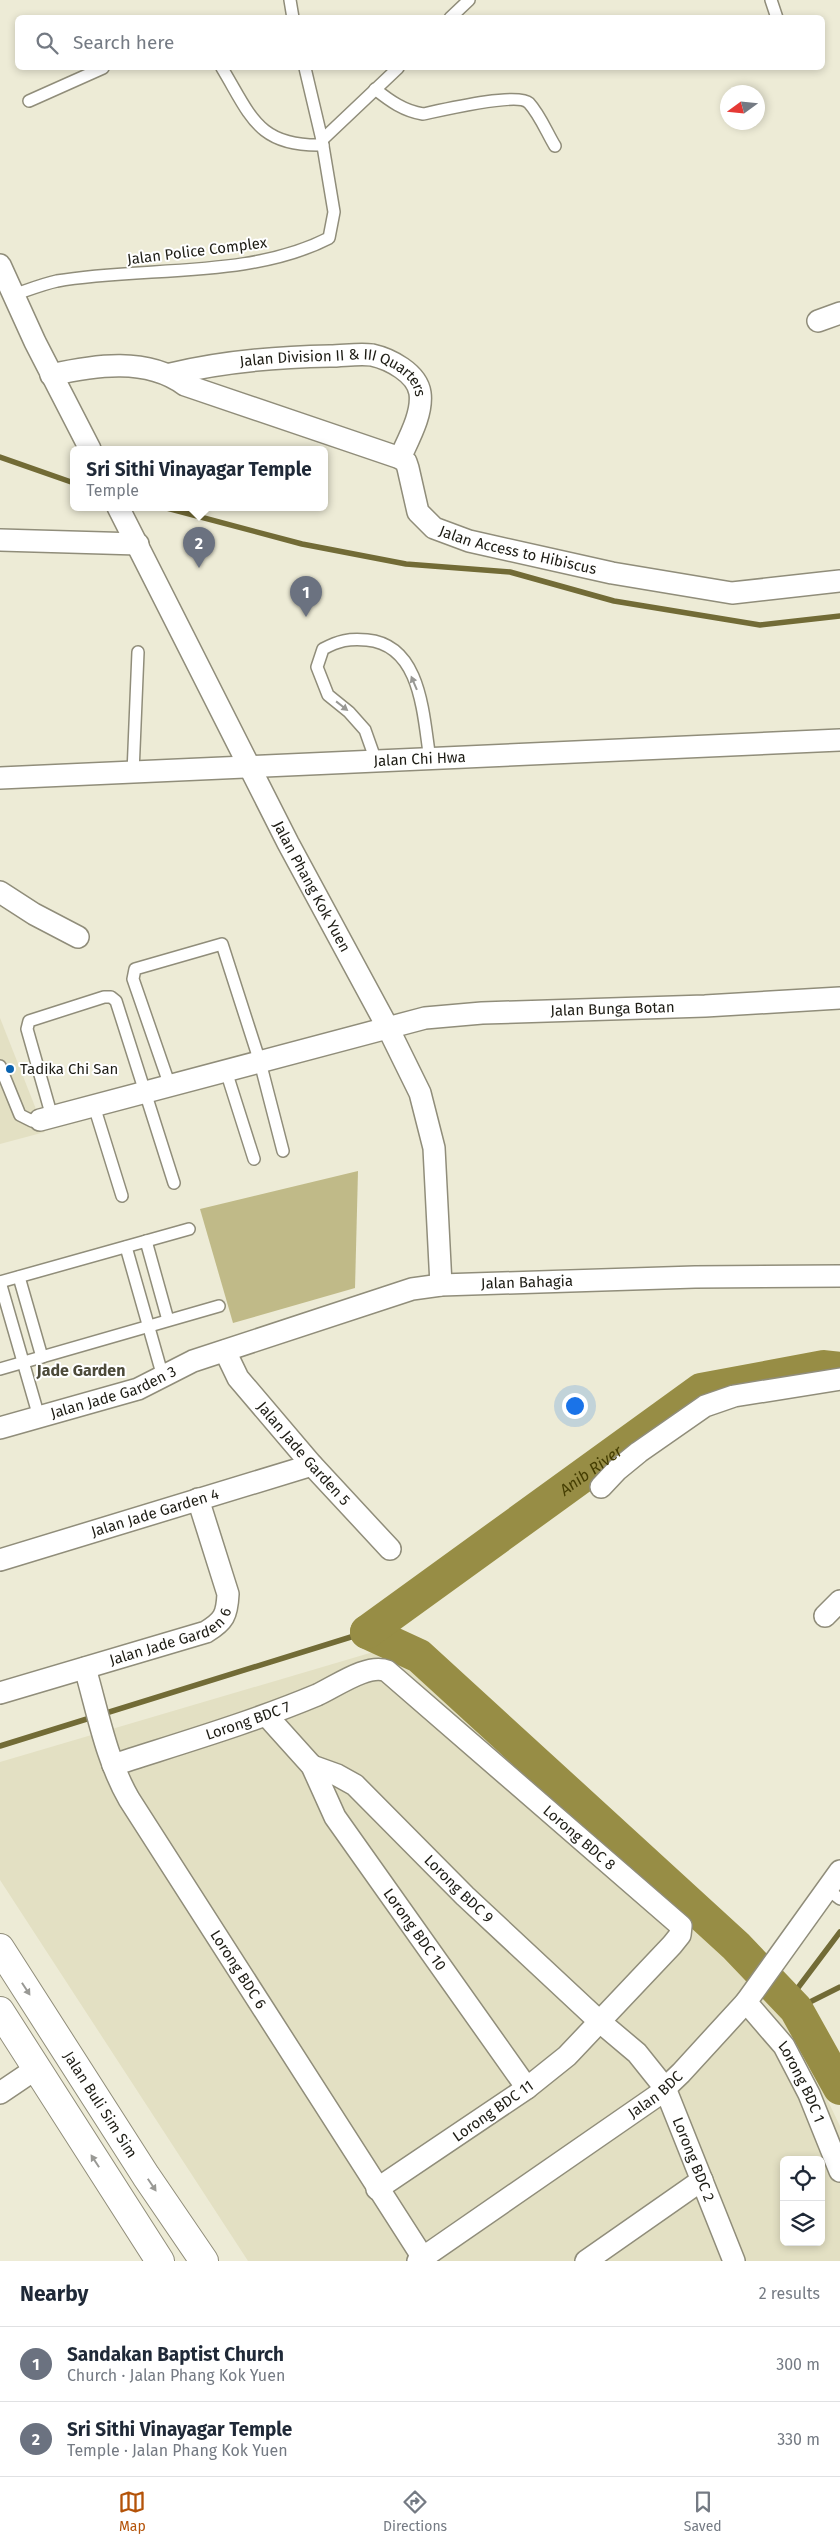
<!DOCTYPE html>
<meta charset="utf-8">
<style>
:root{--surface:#fff;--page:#f6f6f7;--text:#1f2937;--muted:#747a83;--line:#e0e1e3;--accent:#b45309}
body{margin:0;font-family:"Fira Sans",sans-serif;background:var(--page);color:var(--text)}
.controls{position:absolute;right:15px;bottom:15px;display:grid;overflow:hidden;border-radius:8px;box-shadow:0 2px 8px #0003}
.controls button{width:45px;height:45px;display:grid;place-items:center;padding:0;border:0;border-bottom:1px solid var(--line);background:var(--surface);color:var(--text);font:25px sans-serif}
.compass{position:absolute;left:720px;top:85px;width:45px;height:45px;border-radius:50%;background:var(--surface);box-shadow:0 2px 8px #0003;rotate:255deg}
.you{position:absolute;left:574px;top:1405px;width:18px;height:18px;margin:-12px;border:4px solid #fff;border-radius:50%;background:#1a73e8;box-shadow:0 0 0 8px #1a73e833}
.badge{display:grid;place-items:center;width:32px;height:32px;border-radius:50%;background:var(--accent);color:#fff;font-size:16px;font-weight:700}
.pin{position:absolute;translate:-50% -41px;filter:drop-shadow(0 1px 2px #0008)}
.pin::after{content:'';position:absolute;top:26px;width:18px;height:15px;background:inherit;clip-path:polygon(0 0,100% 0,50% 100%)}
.popup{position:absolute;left:70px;top:446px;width:258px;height:65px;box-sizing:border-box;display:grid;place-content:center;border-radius:8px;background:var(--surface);filter:drop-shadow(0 1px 4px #0005);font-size:16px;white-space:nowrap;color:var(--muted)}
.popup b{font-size:19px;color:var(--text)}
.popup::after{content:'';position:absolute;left:50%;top:100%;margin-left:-10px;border:10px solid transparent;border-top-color:var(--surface)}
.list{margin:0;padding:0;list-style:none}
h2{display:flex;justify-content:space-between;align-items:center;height:65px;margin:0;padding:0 20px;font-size:21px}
h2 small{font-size:16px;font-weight:400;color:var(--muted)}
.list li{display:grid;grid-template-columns:32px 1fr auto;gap:15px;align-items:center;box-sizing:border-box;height:75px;padding:0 20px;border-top:1px solid var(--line)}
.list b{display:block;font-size:19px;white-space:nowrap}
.list p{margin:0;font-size:16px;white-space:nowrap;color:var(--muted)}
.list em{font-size:16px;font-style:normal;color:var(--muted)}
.icon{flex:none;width:28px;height:28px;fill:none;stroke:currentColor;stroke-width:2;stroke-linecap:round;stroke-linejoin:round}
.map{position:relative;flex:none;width:840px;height:2261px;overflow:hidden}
.search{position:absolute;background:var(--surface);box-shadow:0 2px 8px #0003;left:15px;right:15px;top:15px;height:55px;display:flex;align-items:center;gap:12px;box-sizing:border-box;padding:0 18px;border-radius:8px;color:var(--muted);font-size:19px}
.sheet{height:215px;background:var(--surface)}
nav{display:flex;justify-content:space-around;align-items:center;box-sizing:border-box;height:70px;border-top:1px solid var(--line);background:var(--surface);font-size:14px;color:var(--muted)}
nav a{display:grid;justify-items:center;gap:2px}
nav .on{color:var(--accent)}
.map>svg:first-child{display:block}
</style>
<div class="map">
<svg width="840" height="2261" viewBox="0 0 840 2261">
<rect width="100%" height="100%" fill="#edebd6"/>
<g fill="#e3e0c3" fill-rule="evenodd">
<path d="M0,1018L45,1132L0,1144Z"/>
<path d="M380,1650L414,1663L787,2016L840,2126V2261H248L0,1880V1762ZM784,2160H821V2242H784Z"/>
</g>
<path fill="#c0ba88" d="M358,1171L355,1288L233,1323L200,1209Z"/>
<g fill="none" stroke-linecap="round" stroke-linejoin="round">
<g stroke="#726b36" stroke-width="5.5">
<path d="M0,457L74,483"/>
<path d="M163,507L302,544L406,564L510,572L614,601L760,625L840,616"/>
<path d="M0,1746L367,1632"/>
<path d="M788,2001L840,1932"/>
<path d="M796,2009L840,1987"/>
</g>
<g stroke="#978d45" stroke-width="34">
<path d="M367,1632L419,1656L736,1946L796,2009L840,2088"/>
<path id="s1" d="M367,1632L701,1390L824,1367L840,1369"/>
</g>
<g stroke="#908d7a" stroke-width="14">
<g id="lane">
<path d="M290,0L293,18"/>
<path d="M771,0L777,18"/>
<path d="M450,18L469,0"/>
<path d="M222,68C251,116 258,147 323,145"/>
<path d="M375,89C390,101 404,111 423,114C442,110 518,92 529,103C540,115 547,133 555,146"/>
<path d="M29,101L103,68"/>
<path d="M322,140L398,68"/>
<path d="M13,295C28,290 43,284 57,281C143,266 250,279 329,238L334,212L322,140L305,68"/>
<path d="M376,761L365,730L349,712L328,695L317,667L323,649C338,641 349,638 367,640C422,645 423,716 430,759"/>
<path d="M133,773L138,652"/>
<path d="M0,1066L20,1115L32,1121L40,1120"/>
<path d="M226,1071L254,1159"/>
<path d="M170,1086L133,979L135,969L222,944L260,1062L283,1151"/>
<path d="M94,1106L122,1196"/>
<path d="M52,1117L27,1029L29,1021L104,997H111L116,1001L174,1183"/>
<path d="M146,1241L168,1320"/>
<path d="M126,1247L163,1377"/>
<path d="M19,1277L42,1357"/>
<path d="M0,1282L189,1229"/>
<path d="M0,1282L39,1417"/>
<path d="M0,1369L219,1306"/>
<path d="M827,1889L840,1899"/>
</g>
</g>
<g stroke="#908d7a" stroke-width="24">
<g id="street">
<path d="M0,265L35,342L90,449"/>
<path d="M818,321L840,313"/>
<path id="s2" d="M171,374C224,361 275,357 330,356C343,356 359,353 372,355C390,359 417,373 420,393C423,414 408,440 400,458"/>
<path id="s3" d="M51,375C95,365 147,357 185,385L400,458L406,462L408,468L418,512L434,528L469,541L612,573L732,593L840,581"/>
<path id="s4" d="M118,507L288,843L388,1028L420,1093L434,1148L441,1285"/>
<path d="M0,540L138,544"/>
<path id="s5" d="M0,778L840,740"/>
<path d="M0,892L34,914L78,937"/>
<path id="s6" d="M40,1120L425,1018L482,1013L705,1006L840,998"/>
<path id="s7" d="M225,1351L238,1378L312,1465L390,1549"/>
<path id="s8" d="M0,1428L138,1389L193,1361L412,1289L441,1285L695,1277L840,1276"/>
<path d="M601,1487L617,1470L639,1452L705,1406L734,1396L840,1379"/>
<path id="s9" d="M0,1560L312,1465"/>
<path d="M825,1616L840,1601"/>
<path id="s10" d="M85,1668C98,1713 106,1759 129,1799L425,2261"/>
<path id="s11" d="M0,1693L206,1632C224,1621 227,1615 228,1594L198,1499"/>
<path id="s12" d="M267,1716L312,1766L335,1817L527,2088"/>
<path id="s13" d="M113,1765C181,1743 250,1723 317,1695C335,1687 368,1663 387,1671L681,1926L680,1935L672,1945L567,2056L527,2088L377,2189"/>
<path id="s14" d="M312,1766L337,1775L355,1785L465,1896L599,2021L637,2053L665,2088L734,2261"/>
<path id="s15" d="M746,2002L784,2046L809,2094L840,2171"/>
<path d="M0,2093L37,2068"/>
<path id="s16" d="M418,2261L658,2095L681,2073L746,2002L840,1871"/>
<path d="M586,2261L702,2180"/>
</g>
</g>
<g stroke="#908d7a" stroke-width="30">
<g id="primary">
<path id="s17" d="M0,1948L146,2176L204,2261"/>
<path d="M0,2011L160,2261"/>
</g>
</g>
<use href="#lane" stroke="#fff" stroke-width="11"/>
<use href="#street" stroke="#fff" stroke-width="21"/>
<use href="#primary" stroke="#fff" stroke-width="28"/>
</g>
<defs><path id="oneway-solid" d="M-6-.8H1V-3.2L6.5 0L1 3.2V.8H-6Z" transform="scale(1.25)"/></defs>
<g fill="#999995">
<use href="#oneway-solid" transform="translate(414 683) rotate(-113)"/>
<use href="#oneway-solid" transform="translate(342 706) rotate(38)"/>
<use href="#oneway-solid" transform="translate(26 1989) rotate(57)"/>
<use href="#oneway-solid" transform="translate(95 2161) rotate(-123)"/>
<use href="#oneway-solid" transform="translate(152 2185) rotate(56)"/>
</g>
<circle fill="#0a63b0" stroke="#fff" stroke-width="2" cx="10" cy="1069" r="5"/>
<g text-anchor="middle" stroke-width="4" stroke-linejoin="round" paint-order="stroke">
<g font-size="15" fill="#1d1c14" stroke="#fff">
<text transform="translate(197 251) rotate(-7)" y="5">Jalan Police Complex</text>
<text dy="5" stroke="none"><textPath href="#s2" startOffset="170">Jalan Division II &amp; III Quarters</textPath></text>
<text dy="5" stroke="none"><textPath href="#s3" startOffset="534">Jalan Access to Hibiscus</textPath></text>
<text dy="5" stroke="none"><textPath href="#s5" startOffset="420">Jalan Chi Hwa</textPath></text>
<text dy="5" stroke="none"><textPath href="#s4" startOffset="426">Jalan Phang Kok Yuen</textPath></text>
<text dy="5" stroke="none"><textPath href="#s6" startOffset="586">Jalan Bunga Botan</textPath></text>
<text dy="5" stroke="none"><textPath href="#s8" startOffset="551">Jalan Bahagia</textPath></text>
<text dy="5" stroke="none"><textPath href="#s8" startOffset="119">Jalan Jade Garden 3</textPath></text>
<text dy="5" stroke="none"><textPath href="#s7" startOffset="130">Jalan Jade Garden 5</textPath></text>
<text dy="5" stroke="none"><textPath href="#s9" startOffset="162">Jalan Jade Garden 4</textPath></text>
<text dy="5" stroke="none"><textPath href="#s11" startOffset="181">Jalan Jade Garden 6</textPath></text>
<text dy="5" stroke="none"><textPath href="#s13" startOffset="142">Lorong BDC 7</textPath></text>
<text dy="5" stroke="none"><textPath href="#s13" startOffset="546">Lorong BDC 8</textPath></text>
<text dy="5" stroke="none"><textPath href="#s14" startOffset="194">Lorong BDC 9</textPath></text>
<text dy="5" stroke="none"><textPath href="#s12" startOffset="261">Lorong BDC 10</textPath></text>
<text dy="5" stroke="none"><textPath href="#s10" startOffset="341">Lorong BDC 6</textPath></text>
<text dy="5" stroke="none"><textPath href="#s15" startOffset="98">Lorong BDC 1</textPath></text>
<text dy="5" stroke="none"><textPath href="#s16" startOffset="290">Jalan BDC</textPath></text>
<text dy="5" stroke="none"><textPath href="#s17" startOffset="186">Jalan Buli Sim Sim</textPath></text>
<text transform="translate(493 2111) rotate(-35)" y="5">Lorong BDC 11</text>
<text dy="5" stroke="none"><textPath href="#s14" startOffset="558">Lorong BDC 2</textPath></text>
</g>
<g font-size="15" fill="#1d1c14" stroke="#fff" text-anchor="start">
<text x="20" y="1074">Tadika Chi San</text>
</g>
<g font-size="16" font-weight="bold" fill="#4c4a39" stroke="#fff">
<text x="81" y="1376">Jade Garden</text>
</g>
<g font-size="16" font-style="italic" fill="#453e02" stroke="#fff">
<text dy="6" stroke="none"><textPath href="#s1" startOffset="276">Anib River</textPath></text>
</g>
</g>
</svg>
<div class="controls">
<button><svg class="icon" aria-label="locate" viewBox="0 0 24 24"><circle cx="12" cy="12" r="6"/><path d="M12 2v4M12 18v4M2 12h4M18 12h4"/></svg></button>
<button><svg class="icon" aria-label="layers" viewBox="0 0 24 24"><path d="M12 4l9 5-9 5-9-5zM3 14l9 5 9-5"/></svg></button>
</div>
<svg class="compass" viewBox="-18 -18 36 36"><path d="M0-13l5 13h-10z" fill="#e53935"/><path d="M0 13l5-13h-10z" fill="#747a83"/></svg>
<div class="you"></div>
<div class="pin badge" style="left:306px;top:617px;background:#6b7280">1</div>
<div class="pin badge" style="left:199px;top:568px;background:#6b7280">2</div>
<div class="popup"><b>Sri Sithi Vinayagar Temple</b>Temple</div>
<div class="search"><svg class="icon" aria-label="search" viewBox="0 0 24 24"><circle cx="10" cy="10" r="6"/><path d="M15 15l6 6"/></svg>Search here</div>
</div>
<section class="sheet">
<h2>Nearby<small>2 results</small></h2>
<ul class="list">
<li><span class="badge" style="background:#6b7280">1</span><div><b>Sandakan Baptist Church</b><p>Church · Jalan Phang Kok Yuen</p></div><em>300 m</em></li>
<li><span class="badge" style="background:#6b7280">2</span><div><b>Sri Sithi Vinayagar Temple</b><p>Temple · Jalan Phang Kok Yuen</p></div><em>330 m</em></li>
</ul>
</section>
<nav>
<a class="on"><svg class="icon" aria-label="map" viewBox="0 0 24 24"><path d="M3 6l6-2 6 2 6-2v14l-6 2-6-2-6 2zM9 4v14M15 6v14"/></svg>Map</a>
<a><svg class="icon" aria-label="directions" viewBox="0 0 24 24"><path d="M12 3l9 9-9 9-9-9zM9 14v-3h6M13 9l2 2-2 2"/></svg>Directions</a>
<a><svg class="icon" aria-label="saved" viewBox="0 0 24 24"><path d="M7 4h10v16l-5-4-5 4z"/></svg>Saved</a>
</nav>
